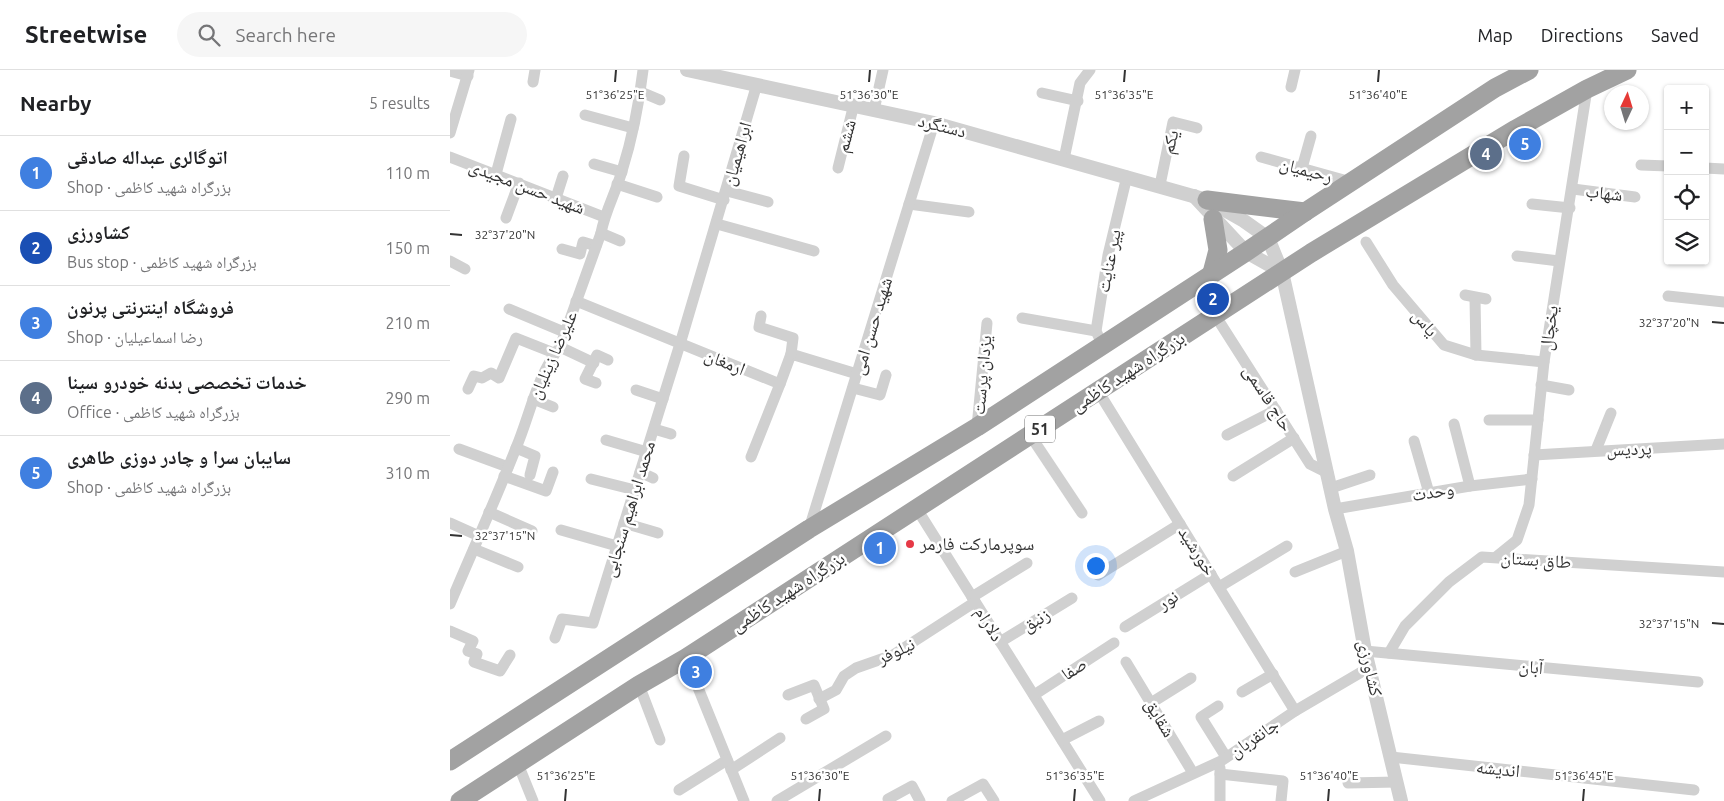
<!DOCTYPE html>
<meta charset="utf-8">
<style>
:root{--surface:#fff;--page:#f6f6f6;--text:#202124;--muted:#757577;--line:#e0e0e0;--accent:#1a73e8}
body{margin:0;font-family:Ubuntu,"Noto Naskh Arabic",sans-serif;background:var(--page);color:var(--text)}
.controls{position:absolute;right:15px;top:15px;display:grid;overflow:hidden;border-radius:5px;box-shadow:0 1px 4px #0004}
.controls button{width:45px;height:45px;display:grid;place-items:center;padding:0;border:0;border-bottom:1px solid var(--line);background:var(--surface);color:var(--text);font:25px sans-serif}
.compass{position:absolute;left:1154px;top:15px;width:45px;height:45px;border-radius:50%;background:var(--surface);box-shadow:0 1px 4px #0004;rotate:4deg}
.you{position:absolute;left:645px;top:495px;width:18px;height:18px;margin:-12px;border:4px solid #fff;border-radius:50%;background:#1a73e8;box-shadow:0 0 0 8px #1a73e833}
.badge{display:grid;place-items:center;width:32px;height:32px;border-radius:50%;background:var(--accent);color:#fff;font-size:16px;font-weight:700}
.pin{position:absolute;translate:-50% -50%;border:2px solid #fff;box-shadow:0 1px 5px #0006}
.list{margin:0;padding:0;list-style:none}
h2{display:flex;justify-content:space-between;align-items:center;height:65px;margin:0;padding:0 20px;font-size:21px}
h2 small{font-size:16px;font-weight:400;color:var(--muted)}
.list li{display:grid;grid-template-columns:32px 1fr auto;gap:15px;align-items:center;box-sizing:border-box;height:75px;padding:0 20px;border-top:1px solid var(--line)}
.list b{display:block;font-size:19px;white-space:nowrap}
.list p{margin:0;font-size:16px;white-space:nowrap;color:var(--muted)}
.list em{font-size:16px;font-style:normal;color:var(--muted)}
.icon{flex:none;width:28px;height:28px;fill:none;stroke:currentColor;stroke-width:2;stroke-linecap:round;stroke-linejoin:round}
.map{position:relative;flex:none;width:1274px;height:731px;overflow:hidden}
header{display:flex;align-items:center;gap:30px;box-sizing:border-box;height:70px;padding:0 25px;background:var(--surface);border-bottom:1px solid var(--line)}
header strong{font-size:24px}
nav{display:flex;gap:28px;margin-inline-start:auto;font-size:18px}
.search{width:350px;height:45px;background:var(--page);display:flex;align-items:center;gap:12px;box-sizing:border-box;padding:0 18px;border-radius:28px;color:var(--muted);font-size:19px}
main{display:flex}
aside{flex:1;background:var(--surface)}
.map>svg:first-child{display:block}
</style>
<header>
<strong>Streetwise</strong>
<div class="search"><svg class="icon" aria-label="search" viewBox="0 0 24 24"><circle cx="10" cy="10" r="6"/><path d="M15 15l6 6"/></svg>Search here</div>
<nav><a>Map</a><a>Directions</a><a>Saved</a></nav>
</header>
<main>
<aside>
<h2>Nearby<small>5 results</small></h2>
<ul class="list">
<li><span class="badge" style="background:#3f7fe0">1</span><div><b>اتوگالری عبداله صادقی</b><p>Shop · بزرگراه شهید کاظمی</p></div><em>110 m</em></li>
<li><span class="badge" style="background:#1a4fb4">2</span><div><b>کشاورزی</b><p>Bus stop · بزرگراه شهید کاظمی</p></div><em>150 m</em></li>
<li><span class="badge" style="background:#3f7fe0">3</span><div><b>فروشگاه اینترنتی پرنون</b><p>Shop · رضا اسماعیلیان</p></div><em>210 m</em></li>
<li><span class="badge" style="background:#5c6f8a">4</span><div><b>خدمات تخصصی بدنه خودرو سینا</b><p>Office · بزرگراه شهید کاظمی</p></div><em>290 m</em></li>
<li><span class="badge" style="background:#3f7fe0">5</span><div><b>سایبان سرا و چادر دوزی طاهری</b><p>Shop · بزرگراه شهید کاظمی</p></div><em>310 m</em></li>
</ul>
</aside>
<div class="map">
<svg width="1274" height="731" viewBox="0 0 1274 731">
<rect width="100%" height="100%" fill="#fff"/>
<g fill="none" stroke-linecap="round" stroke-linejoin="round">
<g stroke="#d0d0d0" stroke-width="11">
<path d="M0,1L18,6"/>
<path d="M83,12L85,0"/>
<path d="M841,17L845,0"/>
<path d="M191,22L210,30"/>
<path d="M592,23L628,31"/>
<path d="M424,40L433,0"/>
<path d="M135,45L183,58"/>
<path d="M0,63L19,0"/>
<path d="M234,86L229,116L274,130"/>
<path d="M0,87L154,147"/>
<path d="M811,87L901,112"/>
<path d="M614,89L630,13L640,0"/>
<path d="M144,94L172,102"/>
<path d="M1191,95L1218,96"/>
<path d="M388,98L404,34"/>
<path d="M852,98L861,66"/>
<path d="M1255,98L1274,99"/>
<path d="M46,104L61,49"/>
<path d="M167,114L207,127"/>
<path d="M710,115L723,52L747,58"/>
<path d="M1123,119L1185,127"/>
<path d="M277,121L318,132"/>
<path d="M106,128L113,106"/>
<path d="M459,134L519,142"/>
<path d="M1082,134L1120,138"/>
<path d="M56,148L69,113"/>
<path d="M267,154L364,181"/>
<path d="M151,163L170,171"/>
<path d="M916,172L943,215L994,275L1026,285L1094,292"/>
<path d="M112,179L130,184L133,172L146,176"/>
<path d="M1067,186L1109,191"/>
<path d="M0,191L15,199"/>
<path d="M1015,225L1036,229"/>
<path d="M1218,226L1274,232"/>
<path d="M1025,228L1026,285"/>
<path d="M126,231L330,314L341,284L407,304"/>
<path d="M59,239L114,262"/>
<path d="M765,245L860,394L878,403"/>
<path d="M311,246L309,257L343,268L341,284"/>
<path d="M572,248L646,261"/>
<path d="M653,276L646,261L658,185L677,106"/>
<path d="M110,277L144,293"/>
<path d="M146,313L135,309L147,285L158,290"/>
<path d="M1091,315L1119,320"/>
<path d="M403,318L430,325L436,305"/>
<path d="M18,319L24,306L32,308L41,303L49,308L66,268L104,283"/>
<path d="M186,320L213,329"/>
<path d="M648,321L845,641"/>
<path d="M83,329L103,337"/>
<path d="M1039,350H1088"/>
<path d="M1004,354L1020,416"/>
<path d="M527,357L537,253"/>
<path d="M204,359L221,364"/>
<path d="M580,365L632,443"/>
<path d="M777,365L826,340"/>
<path d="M156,370L197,382"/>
<path d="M964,371L979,423"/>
<path d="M66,378L85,386L80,405"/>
<path d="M9,379L58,397"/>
<path d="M1146,380L1161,343"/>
<path d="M1084,385L1274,374"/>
<path d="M301,387L330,314"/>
<path d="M190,402L203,408"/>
<path d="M54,406L96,421L103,402"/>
<path d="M783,406L844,368"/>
<path d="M141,409L185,420"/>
<path d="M881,418L920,405"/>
<path d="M467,439L650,731"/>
<path d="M885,439L1020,416L1082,409"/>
<path d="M39,442L82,461"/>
<path d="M0,453L29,466"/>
<path d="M174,453L208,463"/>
<path d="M359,459L484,53"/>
<path d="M111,460L167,476"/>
<path d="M24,479L68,497"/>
<path d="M1046,487L1067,470L1079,435L1094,292L1137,19"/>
<path d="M845,502L897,481"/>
<path d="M648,505L730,454"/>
<path d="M769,517L837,476"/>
<path d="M522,527L577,493"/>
<path d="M0,534C22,482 45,431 66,378C80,345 87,305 110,277L151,163C155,141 166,122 172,101C182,69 189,34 193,0"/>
<path d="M675,557L761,504"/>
<path d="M0,561L23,571L18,581L27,584L24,592L50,601L60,585"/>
<path d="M105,568L112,549L143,553L230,274L307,14"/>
<path d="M550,572L622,528"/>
<path d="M915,581L1248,612"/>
<path d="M939,583L955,556L999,512L1032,487L1274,502"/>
<path d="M236,588L294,731"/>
<path d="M676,592L743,703"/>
<path d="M189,615L210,670"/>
<path d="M792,622L823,604"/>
<path d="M338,625L364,615L374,639L356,649"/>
<path d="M584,625L664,573"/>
<path d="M369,629L386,620L394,606L406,598L443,585L525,532"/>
<path d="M701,633L741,608"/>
<path d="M768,636L751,647L776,687"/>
<path d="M612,670L649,651"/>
<path d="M941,687L1244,720"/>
<path d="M68,694L83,731"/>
<path d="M281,700L330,668"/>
<path d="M770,704L833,711L831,731"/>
<path d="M898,713L947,712"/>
<path d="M229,720L277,690"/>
<path d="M438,729L462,716L470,731"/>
<path d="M327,731L436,666"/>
<path d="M502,731L533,714L544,731"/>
<path d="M684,731L771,691L845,641L920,597"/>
<path d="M770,731V698"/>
</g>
<g stroke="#d0d0d0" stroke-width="14">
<path d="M237,0L484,53L757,130L794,151L818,168L832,202L885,439L897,481L915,581L951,731"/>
<path d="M744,126L796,182L832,202"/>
</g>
<g stroke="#a2a2a2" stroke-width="19">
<path d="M757,130L855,142"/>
<path d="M762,203L768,180L763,149"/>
<path d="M0,691L359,459L527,357L796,182L855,142L1045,18L1079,0"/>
<path d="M10,731L189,615L236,588L861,183L1066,59L1137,19L1177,0"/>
</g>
</g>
<path fill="none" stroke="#333" stroke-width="2" d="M165,12L166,0M419,12L420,0M674,12L675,0M928,12L929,0M0,164L12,165M1262,252L1274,253M0,465L12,466M1262,553L1274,554M115,731L116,719M369,731L370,719M624,731L625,719M878,731L879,719M1133,731L1134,719"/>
<circle fill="#e63946" stroke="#fff" stroke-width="2" cx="460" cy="474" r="5"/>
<g text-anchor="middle" stroke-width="5" stroke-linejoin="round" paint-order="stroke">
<rect fill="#fff" stroke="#707070" stroke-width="1" x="575" y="345.5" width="30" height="27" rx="4"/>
<g font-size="16" font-weight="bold" fill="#333">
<text x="590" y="365">51</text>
</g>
<g font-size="18" fill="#333" stroke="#fff">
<text transform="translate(492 56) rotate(14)" y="6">دستگرد</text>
<text transform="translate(396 66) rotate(-75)" y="6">ششم</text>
<text transform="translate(720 72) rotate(-76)" y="6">یکم</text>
<text transform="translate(287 84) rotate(-74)" y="6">ابراهیمیان</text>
<text transform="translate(856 100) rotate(15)" y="6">رحیمیان</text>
<text transform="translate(77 117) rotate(21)" y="6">شهید حسن مجیدی</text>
<text transform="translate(1154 123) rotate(7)" y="6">شهاب</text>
<text transform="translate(659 191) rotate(-79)" y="6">پیر عنایت</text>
<text transform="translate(975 253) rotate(50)" y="6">یاس</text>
<text transform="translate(422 256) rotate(-73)" y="6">شهید حسن امی</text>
<text transform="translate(1099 258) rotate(-82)" y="6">یخچال</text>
<text transform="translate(103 285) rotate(-66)" y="6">علیرضا زینلیان</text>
<text transform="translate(275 292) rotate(22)" y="6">ارمغان</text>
<text transform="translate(678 302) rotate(-33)" y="6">بزرگراه شهید کاظمی</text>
<text transform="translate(532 305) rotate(-85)" y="6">یزدان پرست</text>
<text transform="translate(818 328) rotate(57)" y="6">حاج قاسمی</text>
<text transform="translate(1179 379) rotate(-2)" y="6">پردیس</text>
<text transform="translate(983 422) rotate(-9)" y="6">وحدت</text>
<text transform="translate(179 439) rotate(-73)" y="6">محمد ابراهیم سنجابی</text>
<text transform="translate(747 481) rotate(58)" y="6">خورشید</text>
<text transform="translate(1086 490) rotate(4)" y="6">طاق بستان</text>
<text transform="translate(338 522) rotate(-33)" y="6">بزرگراه شهید کاظمی</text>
<text transform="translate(718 530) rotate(-32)" y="6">نور</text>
<text transform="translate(586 550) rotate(-31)" y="6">زنبق</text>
<text transform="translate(539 554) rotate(58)" y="6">دلارام</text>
<text transform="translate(446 581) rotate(-25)" y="6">نیلوفر</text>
<text transform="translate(1081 597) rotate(5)" y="6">آبان</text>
<text transform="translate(920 598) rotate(77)" y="6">کشاورزی</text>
<text transform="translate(624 599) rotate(-33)" y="6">صفا</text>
<text transform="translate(710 648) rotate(59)" y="6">شقایق</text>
<text transform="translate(804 668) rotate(-34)" y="6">جانقربان</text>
<text transform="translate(1048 699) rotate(6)" y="6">اندیشه</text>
</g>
<g font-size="18" fill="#333" stroke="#fff" text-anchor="start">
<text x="470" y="480">سوپرمارکت فارمر</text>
</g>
</g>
<g font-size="12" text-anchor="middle" fill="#333" stroke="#fff" stroke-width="5" stroke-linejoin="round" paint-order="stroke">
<text x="165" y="29">51°36'25"E</text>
<text x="419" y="29">51°36'30"E</text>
<text x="674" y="29">51°36'35"E</text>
<text x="928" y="29">51°36'40"E</text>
<text x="55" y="169">32°37'20"N</text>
<text x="1219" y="257">32°37'20"N</text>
<text x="55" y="470">32°37'15"N</text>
<text x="1219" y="558">32°37'15"N</text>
<text x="116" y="710">51°36'25"E</text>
<text x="370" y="710">51°36'30"E</text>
<text x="625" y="710">51°36'35"E</text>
<text x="879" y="710">51°36'40"E</text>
<text x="1134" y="710">51°36'45"E</text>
</g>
</svg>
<div class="controls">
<button>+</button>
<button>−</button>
<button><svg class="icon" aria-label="locate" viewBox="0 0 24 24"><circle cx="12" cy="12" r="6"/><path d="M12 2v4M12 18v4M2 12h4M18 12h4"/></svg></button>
<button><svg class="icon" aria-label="layers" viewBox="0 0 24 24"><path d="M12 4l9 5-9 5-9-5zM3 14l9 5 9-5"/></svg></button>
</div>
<svg class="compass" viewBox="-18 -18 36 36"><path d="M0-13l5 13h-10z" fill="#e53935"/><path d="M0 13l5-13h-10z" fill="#757577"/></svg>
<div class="you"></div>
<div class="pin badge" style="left:430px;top:478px;background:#3f7fe0">1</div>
<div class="pin badge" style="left:763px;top:229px;background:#1a4fb4">2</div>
<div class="pin badge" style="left:246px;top:602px;background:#3f7fe0">3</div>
<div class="pin badge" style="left:1036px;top:84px;background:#5c6f8a">4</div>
<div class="pin badge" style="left:1075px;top:74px;background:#3f7fe0">5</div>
</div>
</main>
